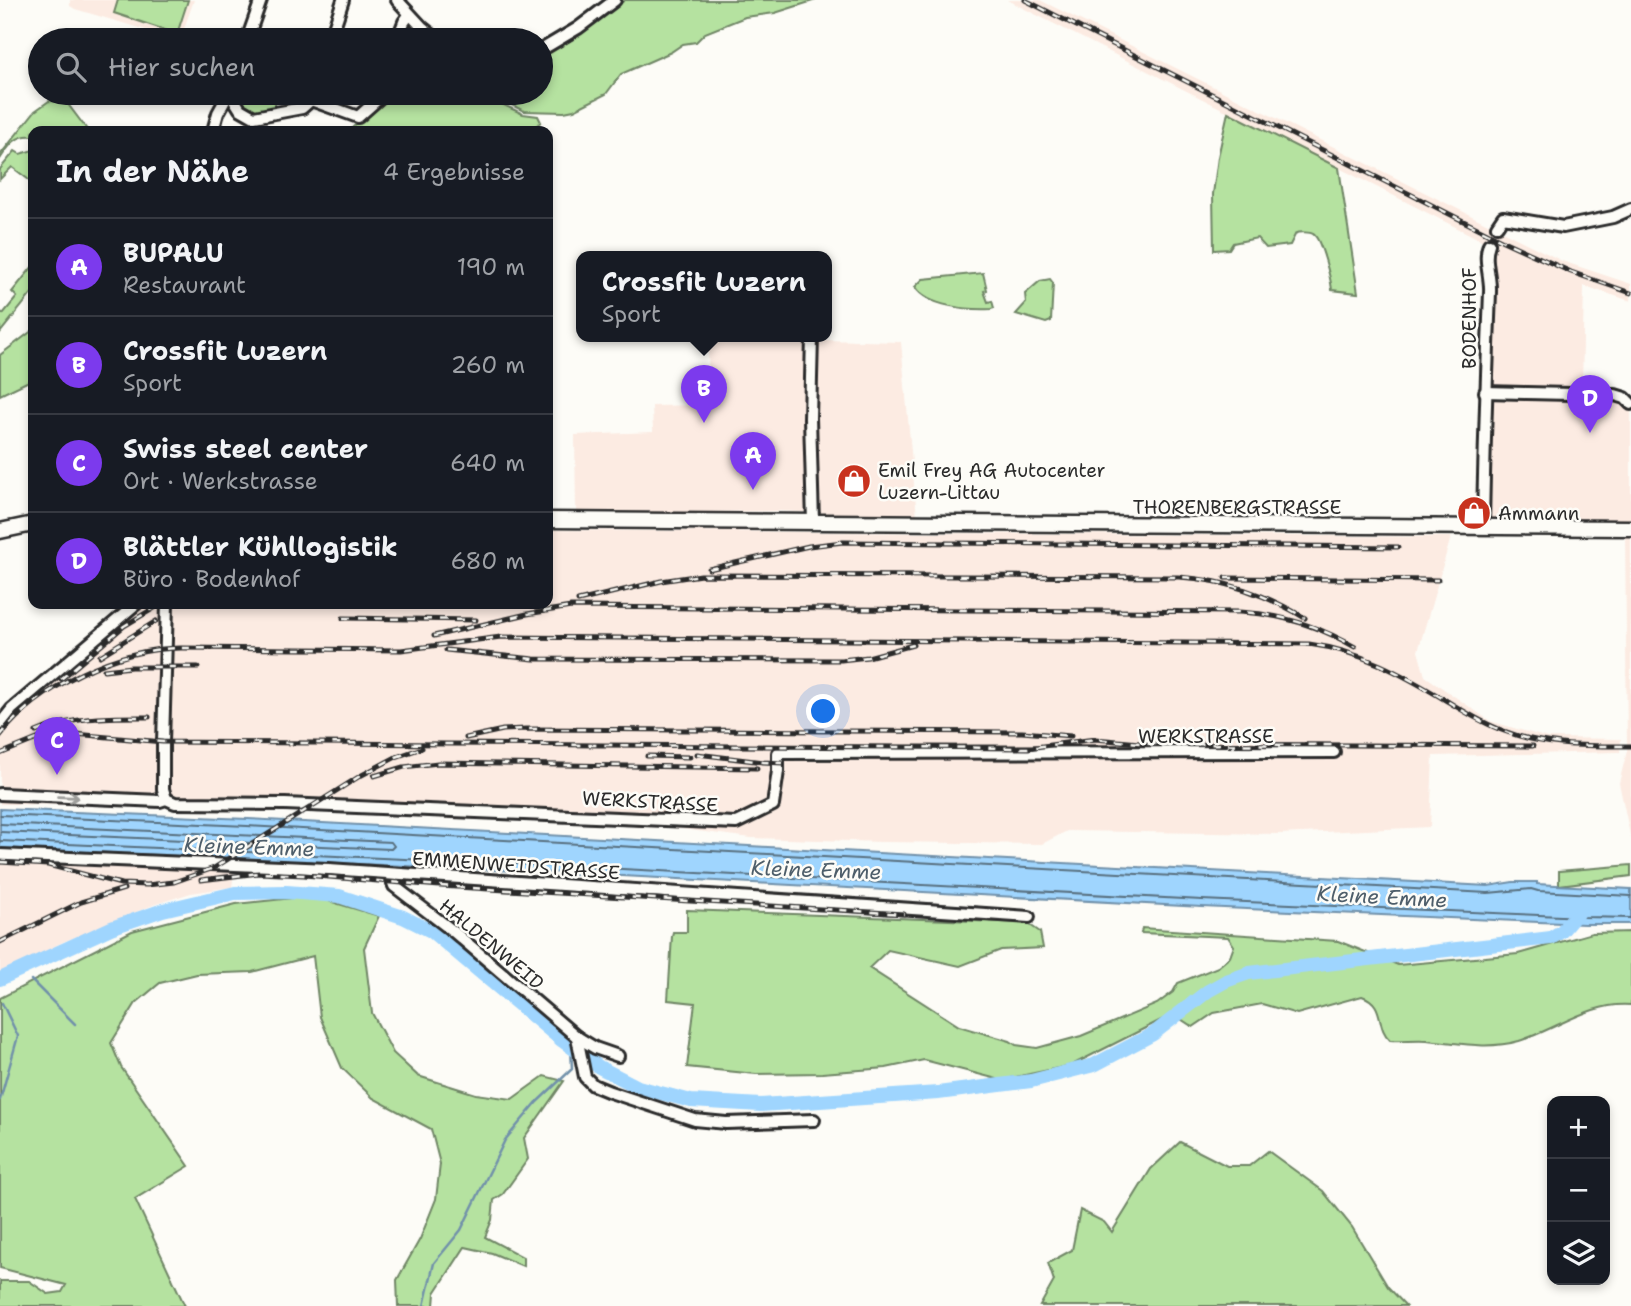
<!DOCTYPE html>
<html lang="de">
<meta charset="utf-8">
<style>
:root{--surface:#171b24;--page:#242831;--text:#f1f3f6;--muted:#9ea1a6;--line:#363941;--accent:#7c3aed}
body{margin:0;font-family:"Shantell Sans",sans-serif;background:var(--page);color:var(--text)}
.controls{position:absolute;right:21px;bottom:21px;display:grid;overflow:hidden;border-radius:14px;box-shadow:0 4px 10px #0003}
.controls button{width:63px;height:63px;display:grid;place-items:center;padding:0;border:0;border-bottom:2px solid var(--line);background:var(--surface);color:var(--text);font:35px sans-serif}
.you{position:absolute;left:824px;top:712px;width:24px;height:24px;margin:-18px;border:5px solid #fff;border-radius:50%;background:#1a73e8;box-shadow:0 0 0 10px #1a73e833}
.badge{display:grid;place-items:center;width:46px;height:46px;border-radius:50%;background:var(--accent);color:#fff;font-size:23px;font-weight:700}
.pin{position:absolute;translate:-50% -58px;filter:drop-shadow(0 2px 4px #0008)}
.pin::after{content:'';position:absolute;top:37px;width:24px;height:21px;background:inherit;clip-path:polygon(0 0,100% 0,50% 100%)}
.popup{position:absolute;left:576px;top:251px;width:256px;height:91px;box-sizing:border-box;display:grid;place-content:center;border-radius:14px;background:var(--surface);filter:drop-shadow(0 2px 5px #0005);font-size:23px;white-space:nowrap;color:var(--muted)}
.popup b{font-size:26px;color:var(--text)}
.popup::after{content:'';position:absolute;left:50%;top:100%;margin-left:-14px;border:14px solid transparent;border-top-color:var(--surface)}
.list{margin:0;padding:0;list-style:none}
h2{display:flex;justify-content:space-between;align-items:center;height:91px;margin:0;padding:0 28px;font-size:30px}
h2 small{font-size:23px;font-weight:400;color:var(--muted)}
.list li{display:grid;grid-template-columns:46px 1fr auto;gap:21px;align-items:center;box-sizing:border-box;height:98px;padding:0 28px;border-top:2px solid var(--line)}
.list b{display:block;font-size:26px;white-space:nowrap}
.list p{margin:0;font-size:23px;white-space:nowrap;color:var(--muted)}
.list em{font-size:23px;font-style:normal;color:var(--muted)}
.icon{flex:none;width:38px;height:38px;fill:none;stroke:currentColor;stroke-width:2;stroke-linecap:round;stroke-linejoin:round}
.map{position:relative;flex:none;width:1631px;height:1306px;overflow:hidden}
.search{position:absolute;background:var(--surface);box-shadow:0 4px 10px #0003;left:28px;top:28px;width:525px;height:77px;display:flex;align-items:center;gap:18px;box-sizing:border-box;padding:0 24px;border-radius:38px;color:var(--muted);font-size:26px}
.panel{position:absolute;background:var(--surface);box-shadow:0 4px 10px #0003;left:28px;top:126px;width:525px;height:483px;border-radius:14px}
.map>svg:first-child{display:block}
</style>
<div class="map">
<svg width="1631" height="1306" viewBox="0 0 1631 1306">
<rect width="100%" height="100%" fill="#fdfcf7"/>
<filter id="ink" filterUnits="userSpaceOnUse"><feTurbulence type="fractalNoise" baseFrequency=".0143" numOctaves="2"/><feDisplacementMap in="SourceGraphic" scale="14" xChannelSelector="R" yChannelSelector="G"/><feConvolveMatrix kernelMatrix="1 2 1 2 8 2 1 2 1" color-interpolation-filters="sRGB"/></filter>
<g filter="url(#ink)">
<g fill="#fcebe2">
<path d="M70,0H194L180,40L75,9L70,6Z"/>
<path d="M1007,0H1040L1562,261L1631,284V301L1584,286L1582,389L1631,393V839L1619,783L1627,751L1625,528H1483L1489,244Z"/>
<path d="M708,337L901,342L917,517L779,511L576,514L575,435L653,432L652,406L709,405Z"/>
<path d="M548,530L1451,537L1418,651L1425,676L1490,721L1548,738L1621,739L1620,752L1433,756L1430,827L1280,834L1067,831L1042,844L883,842L751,838L651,825L318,808L0,804V725L104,635L142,607L149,604H548Z"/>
<path d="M0,848L236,858L232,887L191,893L156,904L63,942L0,974Z"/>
</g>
<g fill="#b5e2a0" stroke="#708666" stroke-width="2">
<path d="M118,0H188L177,34L114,13Z"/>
<path d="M625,0H816L775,13L745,17L705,33L696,42L683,44L671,52L621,74L606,94L574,110L564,112L524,111L499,99L495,101L523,114L538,116L541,122L529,131H349L387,93H541V57L573,39Z"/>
<path d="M236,93H272L271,99L276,102L273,110L261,114L238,103Z"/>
<path d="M49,101L67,103L88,131H33V136C16,134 9,146 0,159V155L35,111Z"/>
<path d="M1228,112L1339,168L1358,293L1332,290C1331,280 1321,238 1313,234C1310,232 1300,232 1296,233L1290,245L1266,248L1257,238L1233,243L1229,249L1214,250L1213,194L1218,157Z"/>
<path d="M33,150V183L12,167L0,179V169L15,151L20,154Z"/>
<path d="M33,266V292L0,333V311L3,314L17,297L12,292Z"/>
<path d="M983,273L987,290L984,291L988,302L992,301L994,308L991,309C970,310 927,307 915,287L923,279Z"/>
<path d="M1050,279L1053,283L1051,321L1046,323L1016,314L1026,303L1025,294L1040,281Z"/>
<path d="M33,330V379L0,395V355Z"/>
<path d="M1631,865V876L1559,885V871Z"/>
<path d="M312,896L379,916L364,948L372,1013L393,1053L418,1076L476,1094L512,1099L544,1076L564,1081L524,1138L528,1159L503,1194L494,1200L492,1220L485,1237L523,1257V1266L492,1253L465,1247L435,1293L434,1306H398L397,1280L420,1239L436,1199L440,1164L431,1129L373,1098L342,1068L320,1017L313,956L252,972L197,974L160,983L136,1003L111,1043L121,1067L189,1166L135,1199L185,1306H0V1281H29L48,1294L62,1292L66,1285L0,1268V998L132,931L236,904Z"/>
<path d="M687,910L1027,923L1040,932L1043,948L1001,950L960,966L888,950L869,968L959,1026L1010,1041L1016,1045L1037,1048L1081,1036L1157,1004L1173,992L1178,983L1218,967L1230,957L1234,946L1228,937L1141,933L1142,928L1338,941L1398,965L1518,954L1592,933L1631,932V1005C1592,1001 1555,1030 1519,1041C1487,1050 1459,1043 1427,1040C1415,1039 1402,1041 1390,1040C1375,1027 1386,1004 1362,996L1297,1014L1262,1004L1214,1013L1193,1027L1173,1014L1072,1065L1001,1080L924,1060L886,1068L822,1073L756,1074L687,1067L695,1003L668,1000L672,936L673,932H687Z"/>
<path d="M1180,1142L1227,1166H1249L1268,1151L1323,1191L1352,1227L1388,1287L1406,1306H1040L1054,1281L1048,1263L1072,1250L1080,1210L1104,1222L1112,1232L1151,1169Z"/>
</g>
<path fill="#9fd5fe" stroke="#7191aa" stroke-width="2" d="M0,809L248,819L1488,886L1513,882H1537V884L1631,889V924H1584L1202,907L585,874L0,848Z"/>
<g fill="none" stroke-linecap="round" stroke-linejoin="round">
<g stroke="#596f7f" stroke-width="2">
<path d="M0,815L247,826L1488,893L1531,889L1538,891L1631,896"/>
<path d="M0,824L391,842L394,846L391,849L0,832"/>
<path d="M0,841L585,867L1202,900L1584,917L1631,918"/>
</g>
<g stroke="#7191aa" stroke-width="2.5">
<path d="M31,980L75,1024"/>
<path d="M0,1100L18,1036L2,1003"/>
<path d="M424,1306L434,1263L461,1230L505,1140L537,1102L572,1069L571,1047"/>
</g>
<path stroke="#9fd5fe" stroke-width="14" d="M0,979L111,928L163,910L235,893L286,892L339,896L403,917L431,931L560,1039L599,1067L638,1087L691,1101L761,1105L938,1093L1031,1081L1094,1065L1153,1034L1208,991L1226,981L1249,973L1551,938L1562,931L1579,911"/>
<path stroke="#d3d2ce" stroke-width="10" stroke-dasharray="10 5" stroke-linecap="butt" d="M1489,244L1497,226"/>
<g stroke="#2b2b2b" stroke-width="16">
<g id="minor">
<path d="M397,0L422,27L438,40"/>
<path d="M247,40L261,0"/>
<path d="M330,40L343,0"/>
<path d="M397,40L404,22L409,15"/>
<path d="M541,50L578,28L615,0"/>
<path d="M230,93L240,109L254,117L302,108L311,100L313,93"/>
<path d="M311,100L358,117L385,93"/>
<path d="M213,131L218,113L229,93"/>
<path d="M1497,226L1503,217L1563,227L1613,217L1631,209"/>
<path d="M812,337L810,418L813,522"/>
<path d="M1485,392L1615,395L1625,398L1631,404"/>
<path d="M1483,528C1484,449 1487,371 1490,292C1491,276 1483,259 1489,244"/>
<path d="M0,724L12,709L136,604"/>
<path d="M0,794L160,801L166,799L175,803L285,804L736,823L773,805L778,771V753L1334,752"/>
<path d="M166,799L163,789V742L167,604"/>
<path d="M0,855L329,869L1029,917"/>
<path d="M390,874L394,886L454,932L577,1037L595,1048L618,1056"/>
<path d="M577,1037L585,1077L593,1085L610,1092L695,1120L726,1123L814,1120"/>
</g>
</g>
<g stroke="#2b2b2b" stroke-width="19">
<g id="major">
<path d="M548,520L1631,528"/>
<path d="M0,531L33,524"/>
</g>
</g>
<use href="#minor" stroke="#fdfcf7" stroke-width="10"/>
<use href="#major" stroke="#fdfcf7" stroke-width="14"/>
<g stroke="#2b2b2b" stroke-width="5">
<g id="rail">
<path d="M1025,0L1503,241L1571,272L1631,293"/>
<path d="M709,569L809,546L843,542L1398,547"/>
<path d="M1225,578L1438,580"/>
<path d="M578,601L661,581L701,575L1179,577C1226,580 1265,594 1305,618"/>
<path d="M343,618L476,620"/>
<path d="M434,636L527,614L571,607L1239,612C1281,614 1319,626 1355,647"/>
<path d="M446,650L534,659L841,660L868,657L913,645"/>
<path d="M100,656L156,621"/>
<path d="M104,670L131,667H198"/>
<path d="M61,679L124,626L161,604"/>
<path d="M36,732C73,716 110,717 149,717"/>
<path d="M0,736C39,686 118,648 181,648L401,650L501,637L1309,644C1361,651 1402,674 1447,701C1465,712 1484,724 1504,731C1545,747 1588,746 1631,746"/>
<path d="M466,738L503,730L526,729L1022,732L1071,736"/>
<path d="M0,754L37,739L75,734L163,742L1028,748L1095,739L1151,744L1533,746"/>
<path d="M697,754L763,762L783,763"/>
<path d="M647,756L690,757"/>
<path d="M374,776L404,767L438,763L757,768"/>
<path d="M0,862L48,865L121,884L147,885L174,882L214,868L360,776L396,757L422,748"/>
<path d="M201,880L259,873L304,875L440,886L904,914"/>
<path d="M0,942L81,902L124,889"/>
</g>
</g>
<use href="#rail" stroke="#fdfcf7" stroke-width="2.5" stroke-dasharray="8" stroke-linecap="butt"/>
</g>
<defs><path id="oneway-shaft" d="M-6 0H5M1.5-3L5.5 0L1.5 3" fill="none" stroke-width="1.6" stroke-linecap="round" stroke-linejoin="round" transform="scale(1.75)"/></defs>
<use stroke="#9e9e9b" href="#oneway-shaft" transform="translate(68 797) rotate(2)"/>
</g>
<defs>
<g id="shop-disc" transform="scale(1.75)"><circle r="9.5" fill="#c8321e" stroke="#fdfcf7"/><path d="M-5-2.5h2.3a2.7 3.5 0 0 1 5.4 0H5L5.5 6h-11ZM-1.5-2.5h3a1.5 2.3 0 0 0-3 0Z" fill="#fff"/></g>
</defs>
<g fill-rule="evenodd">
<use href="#shop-disc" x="854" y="481"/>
<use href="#shop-disc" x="1474" y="513"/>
</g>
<g text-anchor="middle" stroke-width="5" stroke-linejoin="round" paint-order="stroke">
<g font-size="19" fill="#2b2b2b" stroke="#fdfcf7">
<text transform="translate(1469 318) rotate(-90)" y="7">BODENHOF</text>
<text x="1237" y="514">THORENBERGSTRASSE</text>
<text x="1206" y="743">WERKSTRASSE</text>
<text transform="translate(650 801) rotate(3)" y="7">WERKSTRASSE</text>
<text transform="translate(516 865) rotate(4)" y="7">EMMENWEIDSTRASSE</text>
<text transform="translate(492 944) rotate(40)" y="7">HALDENWEID</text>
</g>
<g font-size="19" fill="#2b2b2b" stroke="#fdfcf7" text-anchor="start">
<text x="878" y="477">Emil Frey AG Autocenter<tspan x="878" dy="22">Luzern-Littau</tspan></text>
<text x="1498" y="520">Ammann</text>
</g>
<g font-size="21" font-style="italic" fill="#4e5e6a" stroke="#fdfcf7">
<text transform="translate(249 847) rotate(2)" y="7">Kleine Emme</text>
<text transform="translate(816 870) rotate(2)" y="7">Kleine Emme</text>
<text transform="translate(1382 897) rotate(3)" y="7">Kleine Emme</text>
</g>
</g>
</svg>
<div class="controls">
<button>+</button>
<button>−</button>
<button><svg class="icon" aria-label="layers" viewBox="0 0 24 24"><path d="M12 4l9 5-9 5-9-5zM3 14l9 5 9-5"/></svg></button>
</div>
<div class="you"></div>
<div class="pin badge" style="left:753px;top:490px">A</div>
<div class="pin badge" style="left:704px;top:423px">B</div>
<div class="popup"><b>Crossfit Luzern</b>Sport</div>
<div class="pin badge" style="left:57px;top:775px">C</div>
<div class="pin badge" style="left:1590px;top:433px">D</div>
<div class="search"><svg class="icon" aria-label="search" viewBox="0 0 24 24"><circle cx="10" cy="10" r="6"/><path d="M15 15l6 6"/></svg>Hier suchen</div>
<section class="panel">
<h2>In der Nähe<small>4 Ergebnisse</small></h2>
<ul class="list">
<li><span class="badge">A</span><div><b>BUPALU</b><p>Restaurant</p></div><em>190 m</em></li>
<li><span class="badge">B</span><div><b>Crossfit Luzern</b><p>Sport</p></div><em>260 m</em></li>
<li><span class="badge">C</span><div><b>Swiss steel center</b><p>Ort · Werkstrasse</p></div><em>640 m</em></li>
<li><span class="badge">D</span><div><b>Blättler Kühllogistik</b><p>Büro · Bodenhof</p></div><em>680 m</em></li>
</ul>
</section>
</div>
